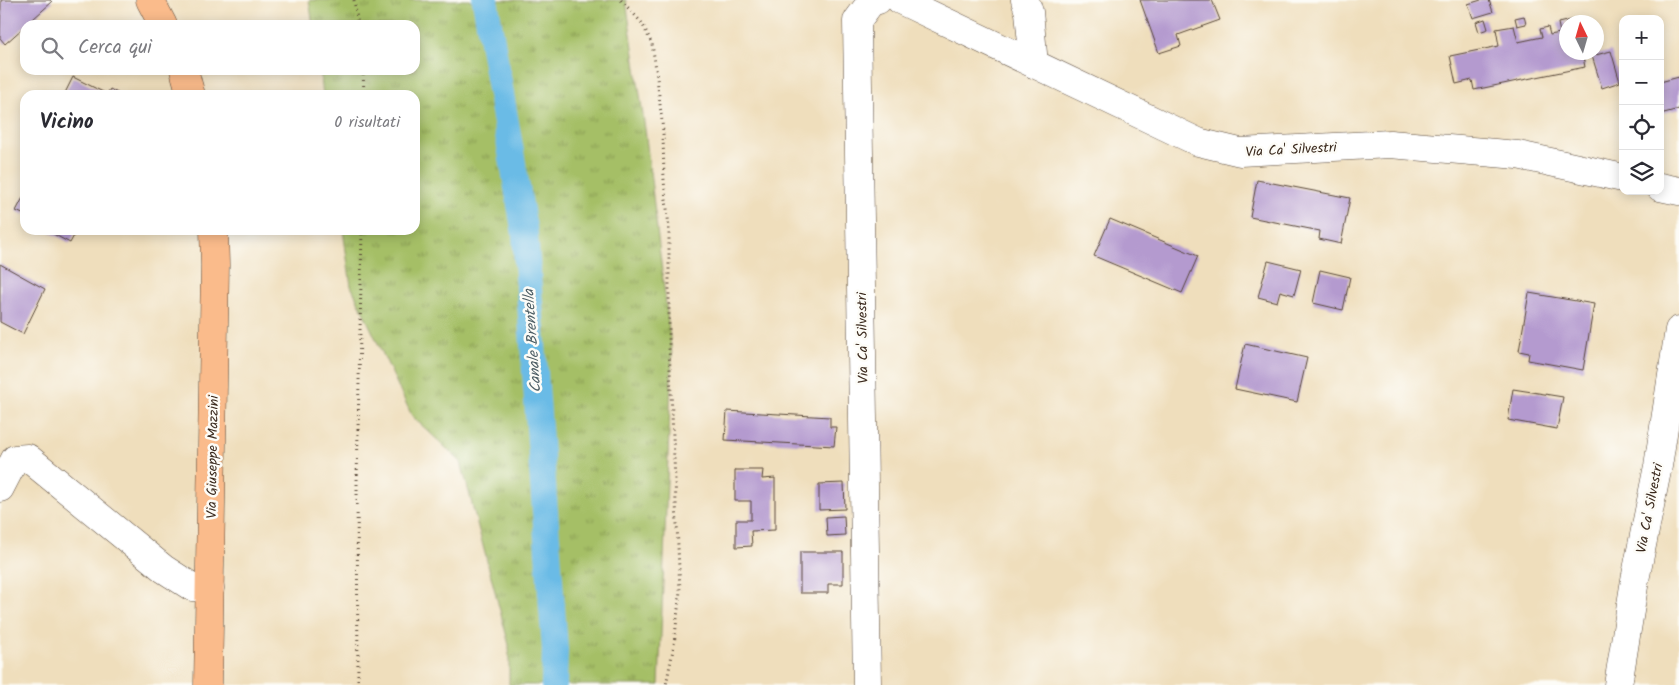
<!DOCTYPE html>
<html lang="it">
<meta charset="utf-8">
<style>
:root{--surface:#fff;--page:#f2f2f3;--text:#2b2b33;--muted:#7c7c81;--line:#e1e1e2}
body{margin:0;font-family:Kalam,sans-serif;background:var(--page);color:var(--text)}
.controls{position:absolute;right:15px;top:15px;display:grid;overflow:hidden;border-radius:10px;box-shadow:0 2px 12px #0003}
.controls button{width:45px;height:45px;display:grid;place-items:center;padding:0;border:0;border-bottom:1px solid var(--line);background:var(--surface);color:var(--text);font:25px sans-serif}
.compass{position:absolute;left:1559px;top:15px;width:45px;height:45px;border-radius:50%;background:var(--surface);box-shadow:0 2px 12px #0003;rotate:355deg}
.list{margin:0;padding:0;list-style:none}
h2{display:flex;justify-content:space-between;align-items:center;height:65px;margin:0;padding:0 20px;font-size:21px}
h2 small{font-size:16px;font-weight:400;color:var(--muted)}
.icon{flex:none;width:28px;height:28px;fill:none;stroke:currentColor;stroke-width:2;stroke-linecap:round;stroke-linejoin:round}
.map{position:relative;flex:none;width:1679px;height:685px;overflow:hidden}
.search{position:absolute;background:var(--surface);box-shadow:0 2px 12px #0003;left:20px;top:20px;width:400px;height:55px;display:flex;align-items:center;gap:12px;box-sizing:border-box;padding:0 18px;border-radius:15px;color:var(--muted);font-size:19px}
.panel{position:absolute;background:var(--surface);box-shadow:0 2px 12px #0003;left:20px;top:90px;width:400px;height:145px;border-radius:15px}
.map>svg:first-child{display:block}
</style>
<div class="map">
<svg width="1679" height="685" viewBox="0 0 1679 685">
<defs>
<pattern id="grass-tufts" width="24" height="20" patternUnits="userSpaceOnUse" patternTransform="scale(1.25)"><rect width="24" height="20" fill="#a5bf66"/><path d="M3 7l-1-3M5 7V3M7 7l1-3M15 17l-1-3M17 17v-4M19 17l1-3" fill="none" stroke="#889b53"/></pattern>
</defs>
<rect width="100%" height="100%" fill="#fdfcf7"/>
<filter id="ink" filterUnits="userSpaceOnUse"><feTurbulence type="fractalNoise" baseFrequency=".02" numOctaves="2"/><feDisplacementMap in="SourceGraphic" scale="10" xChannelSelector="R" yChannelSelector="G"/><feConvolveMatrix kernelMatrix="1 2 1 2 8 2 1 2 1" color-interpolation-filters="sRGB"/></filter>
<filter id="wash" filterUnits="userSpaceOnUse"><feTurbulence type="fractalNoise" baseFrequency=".0096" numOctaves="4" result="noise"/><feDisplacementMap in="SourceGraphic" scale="20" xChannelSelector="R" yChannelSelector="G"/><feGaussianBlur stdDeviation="1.12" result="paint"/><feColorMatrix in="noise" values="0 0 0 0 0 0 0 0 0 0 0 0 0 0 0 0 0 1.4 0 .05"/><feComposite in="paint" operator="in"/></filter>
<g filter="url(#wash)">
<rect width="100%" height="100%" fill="#efdebc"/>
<path fill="url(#grass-tufts)" stroke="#707442" d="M309,0H626L645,129L672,355L659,685H509V645L461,462L412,416L351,286L343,230H415V95H323L320,70H415V25H313Z"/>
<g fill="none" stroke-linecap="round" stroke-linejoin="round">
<path stroke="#6bbbe6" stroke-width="26" d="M485,0L525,234L555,649L554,685"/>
</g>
<g id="blocks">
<g fill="#b49acf">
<path d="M1,0H50L52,2L5,44L0,38Z"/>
<path d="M1140,0H1212L1220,20L1178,35L1181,46L1159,53Z"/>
<path d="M1481,0H1489L1493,12L1473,18L1468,4Z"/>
<path d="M1524,16L1526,24L1517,26L1515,18Z"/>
<path d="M1485,19L1488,29L1479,32L1476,22Z"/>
<path d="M1575,19V22H1566V52H1582L1585,67L1474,90L1472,80L1456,84L1450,56L1499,46L1496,29L1514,26L1518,42L1542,37L1540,29L1548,27L1550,35L1560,33L1558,23Z"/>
<path d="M1611,51L1620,82L1602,88L1592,56Z"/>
<path d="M73,77L107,94L110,89L121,95H64Z"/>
<path d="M1679,77V109L1660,114V82Z"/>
<path d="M1257,180L1350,198L1341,244L1319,239L1320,231L1250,217Z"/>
<path d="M25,194V215L16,211Z"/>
<path d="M1110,219L1198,256L1182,293L1094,256Z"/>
<path d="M46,230H77L70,243Z"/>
<path d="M1268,261L1301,269L1294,295L1280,291L1277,302L1258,297Z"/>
<path d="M0,264L45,289L23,334L0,322Z"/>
<path d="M1320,270L1350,277L1343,310L1313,303Z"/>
<path d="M1529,293L1594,304L1583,370L1528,360L1529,353L1519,351Z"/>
<path d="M1245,344L1307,358L1297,402L1235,389Z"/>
<path d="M1513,389L1563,397L1557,429L1508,420Z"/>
<path d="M727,411L830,417V427H836L834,446L725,440Z"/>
<path d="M735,470H763L762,479L775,478V530L751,531L752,546L736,547V520H751V501H735Z"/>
<path d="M844,483L845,509L819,510V484Z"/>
<path d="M844,516L845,535L827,536L826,517Z"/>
<path d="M800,552H843V584H828V593H800Z"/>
</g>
</g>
</g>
<g filter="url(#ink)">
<use href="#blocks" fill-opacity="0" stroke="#564536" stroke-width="1"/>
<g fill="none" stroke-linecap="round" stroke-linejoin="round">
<g stroke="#564536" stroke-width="29">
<g id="minor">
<path d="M900,0L1198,142L1240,152L1390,144L1518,155L1623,178"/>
<path d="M1025,0L1029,12L1034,64"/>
<path d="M1660,187L1679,191"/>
<path d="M0,488L15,459L28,458L164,569L192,587L210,588"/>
<path d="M867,685L857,21L871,2L878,0"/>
<path d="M1618,685L1635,580L1658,466L1679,330"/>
</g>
</g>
<g stroke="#564536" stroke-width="29">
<g id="major">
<path d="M150,0L163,25"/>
<path d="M184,70L191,95"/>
<path d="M208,685L215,265L214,230"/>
</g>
</g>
<g stroke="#564536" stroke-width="3" stroke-dasharray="1 4" stroke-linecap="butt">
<path d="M354,0L358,25"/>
<path d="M621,0L642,23L652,44L656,69L663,131L664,181L669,227V347L680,591L674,645L666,685"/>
<path d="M363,70L364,95"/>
<path d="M358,685L357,482L362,230"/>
</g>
<use href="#minor" stroke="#fff" stroke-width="28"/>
<use href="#major" stroke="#fabb8b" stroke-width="28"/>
</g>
</g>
<g text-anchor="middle" stroke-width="5" stroke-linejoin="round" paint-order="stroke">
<g font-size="14" fill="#3b2a1e" stroke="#fdfcf7">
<text transform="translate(1291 149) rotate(-3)" y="5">Via Ca' Silvestri</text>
<text transform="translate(862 338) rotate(-91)" y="5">Via Ca' Silvestri</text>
<text transform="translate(212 457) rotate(-89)" y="5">Via Giuseppe Mazzini</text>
<text transform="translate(1649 508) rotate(-79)" y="5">Via Ca' Silvestri</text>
</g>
<g font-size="15" font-style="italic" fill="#4c5d64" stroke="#fdfcf7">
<text transform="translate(532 341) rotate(-94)" y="5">Canale Brentella</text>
</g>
</g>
</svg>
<div class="controls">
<button>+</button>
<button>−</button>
<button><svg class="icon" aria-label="locate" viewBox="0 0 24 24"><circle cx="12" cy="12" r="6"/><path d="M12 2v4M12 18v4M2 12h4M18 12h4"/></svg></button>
<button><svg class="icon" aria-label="layers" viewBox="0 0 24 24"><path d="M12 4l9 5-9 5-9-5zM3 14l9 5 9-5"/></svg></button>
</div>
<svg class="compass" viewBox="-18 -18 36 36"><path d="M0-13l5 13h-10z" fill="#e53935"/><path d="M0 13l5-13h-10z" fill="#7c7c81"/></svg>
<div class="search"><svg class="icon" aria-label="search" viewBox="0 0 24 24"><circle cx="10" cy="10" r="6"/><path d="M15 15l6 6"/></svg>Cerca qui</div>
<section class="panel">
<h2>Vicino<small>0 risultati</small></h2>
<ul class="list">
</ul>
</section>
</div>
